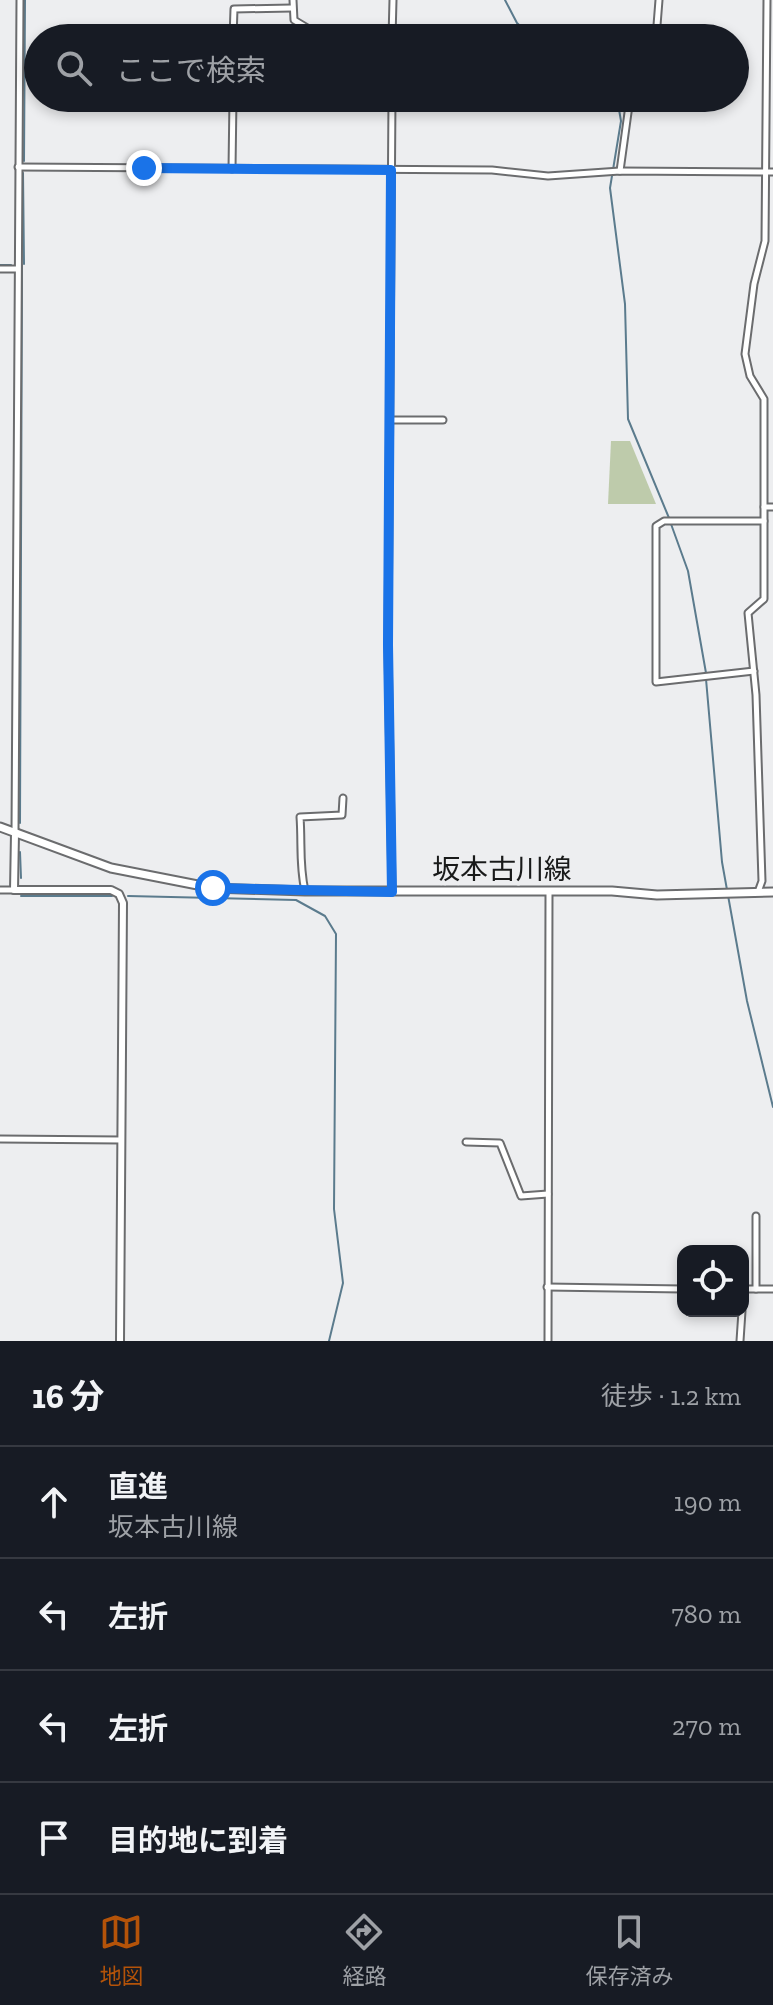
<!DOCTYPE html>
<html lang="ja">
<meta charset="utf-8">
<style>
:root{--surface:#171b24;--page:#20242c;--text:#f1f3f6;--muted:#9ea1a6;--line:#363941;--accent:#b45309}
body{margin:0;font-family:"Zilla Slab","Noto Sans JP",serif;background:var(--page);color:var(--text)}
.controls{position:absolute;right:24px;bottom:24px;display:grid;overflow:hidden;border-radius:16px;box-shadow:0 4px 12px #0003}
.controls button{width:72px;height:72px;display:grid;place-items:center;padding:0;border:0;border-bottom:2px solid var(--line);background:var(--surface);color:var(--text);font:40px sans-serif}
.stop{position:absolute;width:24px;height:24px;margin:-18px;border:6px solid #1a73e8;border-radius:50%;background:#fff}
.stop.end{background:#1a73e8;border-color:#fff;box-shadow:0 2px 8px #0008}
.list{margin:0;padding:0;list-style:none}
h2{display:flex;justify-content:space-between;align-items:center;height:104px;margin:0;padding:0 32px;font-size:34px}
h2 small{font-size:26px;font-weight:400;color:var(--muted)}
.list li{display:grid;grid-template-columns:52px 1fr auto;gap:24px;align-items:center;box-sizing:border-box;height:112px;padding:0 32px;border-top:2px solid var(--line)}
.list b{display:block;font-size:30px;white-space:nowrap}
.list p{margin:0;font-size:26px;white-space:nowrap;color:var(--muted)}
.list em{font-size:26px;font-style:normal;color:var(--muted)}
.icon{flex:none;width:44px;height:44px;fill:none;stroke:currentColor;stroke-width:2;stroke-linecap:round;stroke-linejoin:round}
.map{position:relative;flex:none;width:773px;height:1341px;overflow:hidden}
.search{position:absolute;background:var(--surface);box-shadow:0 4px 12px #0003;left:24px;right:24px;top:24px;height:88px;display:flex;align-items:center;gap:20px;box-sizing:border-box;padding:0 28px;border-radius:44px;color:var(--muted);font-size:30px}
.sheet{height:552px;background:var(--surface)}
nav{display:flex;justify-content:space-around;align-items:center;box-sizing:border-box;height:112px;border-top:2px solid var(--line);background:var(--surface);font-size:22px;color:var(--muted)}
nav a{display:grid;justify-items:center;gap:4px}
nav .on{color:var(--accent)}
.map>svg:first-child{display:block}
</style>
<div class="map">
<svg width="773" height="1341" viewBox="0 0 773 1341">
<rect width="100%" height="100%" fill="#edeef0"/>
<path fill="#becbab" d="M611,441H630L656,504H608Z"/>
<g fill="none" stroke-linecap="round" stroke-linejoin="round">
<g stroke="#5b7b8d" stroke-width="2">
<path d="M505,0L517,23L533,38"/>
<path d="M617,98L621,121L610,188L625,304L628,419L669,518"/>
<path d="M24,161L25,0"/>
<path d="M23,173L24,264"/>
<path d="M0,265H11"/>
<path d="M671,524L688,571L706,673"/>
<path d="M706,679L722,862L747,1001L773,1107"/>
<path d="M20,823L22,265"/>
<path d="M20,852L21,878"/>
<path d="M21,896H112"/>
<path d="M128,896L296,900L325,916L336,934L334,1209L343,1283L329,1341"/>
</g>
<g stroke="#6b6c6e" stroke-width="9">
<g id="minor">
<path d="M293,0L294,20L314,32"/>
<path d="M233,38L234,9L292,8"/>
<path d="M392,38L393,0"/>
<path d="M656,38L659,0"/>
<path d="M392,98L388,645L392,892"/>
<path d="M18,167L492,170L548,176L620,171L773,172"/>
<path d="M232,169L233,98"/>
<path d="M620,171L630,98"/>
<path d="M0,269H17"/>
<path d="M390,420H443"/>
<path d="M764,507H773"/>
<path d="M754,671L656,682V526L664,521H764"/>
<path d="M15,833L20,0"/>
<path d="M0,890H14"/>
<path d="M305,891C299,865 302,843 300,817L342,815L343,798"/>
<path d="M758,892L762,881L756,695L748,613L764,599V399L750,376L745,354L754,284L765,241L767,0"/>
<path d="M0,1139L121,1140"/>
<path d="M466,1142L500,1143L521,1196L548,1194"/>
<path d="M547,1287L683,1289"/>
<path d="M743,1289H773"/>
<path d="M756,1289V1216"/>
<path d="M548,1341L549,892"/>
<path d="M740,1341L742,1311"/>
</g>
</g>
<g stroke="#6b6c6e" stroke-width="10">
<path id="tertiary" d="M15,833L14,890H111L119,894L123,903L120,1341"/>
</g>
<g stroke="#6b6c6e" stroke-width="11">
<path id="secondary" d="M0,827L111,868L213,888L305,891H612L657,895L773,892"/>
</g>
<use href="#minor" stroke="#fff" stroke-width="5"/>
<use href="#tertiary" stroke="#fff" stroke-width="6"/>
<use href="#secondary" stroke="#fff" stroke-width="7"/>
</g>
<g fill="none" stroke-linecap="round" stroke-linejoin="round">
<path stroke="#1a73e8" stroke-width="10" d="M144,168L391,170L388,645L392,892L213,888"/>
</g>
<g text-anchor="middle" stroke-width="8" stroke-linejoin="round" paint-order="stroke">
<g font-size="28" fill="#191a1a" stroke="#edeef0">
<text x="502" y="879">坂本古川線</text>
</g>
</g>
</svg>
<div class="controls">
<button><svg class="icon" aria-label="locate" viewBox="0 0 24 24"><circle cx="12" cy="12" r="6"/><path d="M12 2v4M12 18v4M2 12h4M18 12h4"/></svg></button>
</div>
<div class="stop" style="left:213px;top:888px"></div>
<div class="stop end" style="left:144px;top:168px"></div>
<div class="search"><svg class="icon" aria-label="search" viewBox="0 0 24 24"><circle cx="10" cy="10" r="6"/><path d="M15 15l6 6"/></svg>ここで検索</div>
</div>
<section class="sheet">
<h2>16 分<small>徒歩 · 1.2 km</small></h2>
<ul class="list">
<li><svg class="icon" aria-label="ahead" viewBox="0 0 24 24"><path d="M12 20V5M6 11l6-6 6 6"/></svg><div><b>直進</b><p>坂本古川線</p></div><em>190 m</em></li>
<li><svg class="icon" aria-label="left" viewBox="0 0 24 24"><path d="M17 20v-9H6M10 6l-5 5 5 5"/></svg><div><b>左折</b></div><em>780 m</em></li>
<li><svg class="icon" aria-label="left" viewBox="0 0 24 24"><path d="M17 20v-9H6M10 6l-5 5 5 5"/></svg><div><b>左折</b></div><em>270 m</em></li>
<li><svg class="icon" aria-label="arrive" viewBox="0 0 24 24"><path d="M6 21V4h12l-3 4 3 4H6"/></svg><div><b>目的地に到着</b></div></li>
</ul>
</section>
<nav>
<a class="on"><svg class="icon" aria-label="map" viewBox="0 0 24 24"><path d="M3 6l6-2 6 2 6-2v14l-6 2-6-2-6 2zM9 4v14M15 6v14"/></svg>地図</a>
<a><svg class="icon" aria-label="directions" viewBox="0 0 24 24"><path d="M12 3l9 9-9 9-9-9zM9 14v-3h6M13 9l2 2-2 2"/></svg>経路</a>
<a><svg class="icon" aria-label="saved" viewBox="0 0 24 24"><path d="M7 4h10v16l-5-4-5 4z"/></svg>保存済み</a>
</nav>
